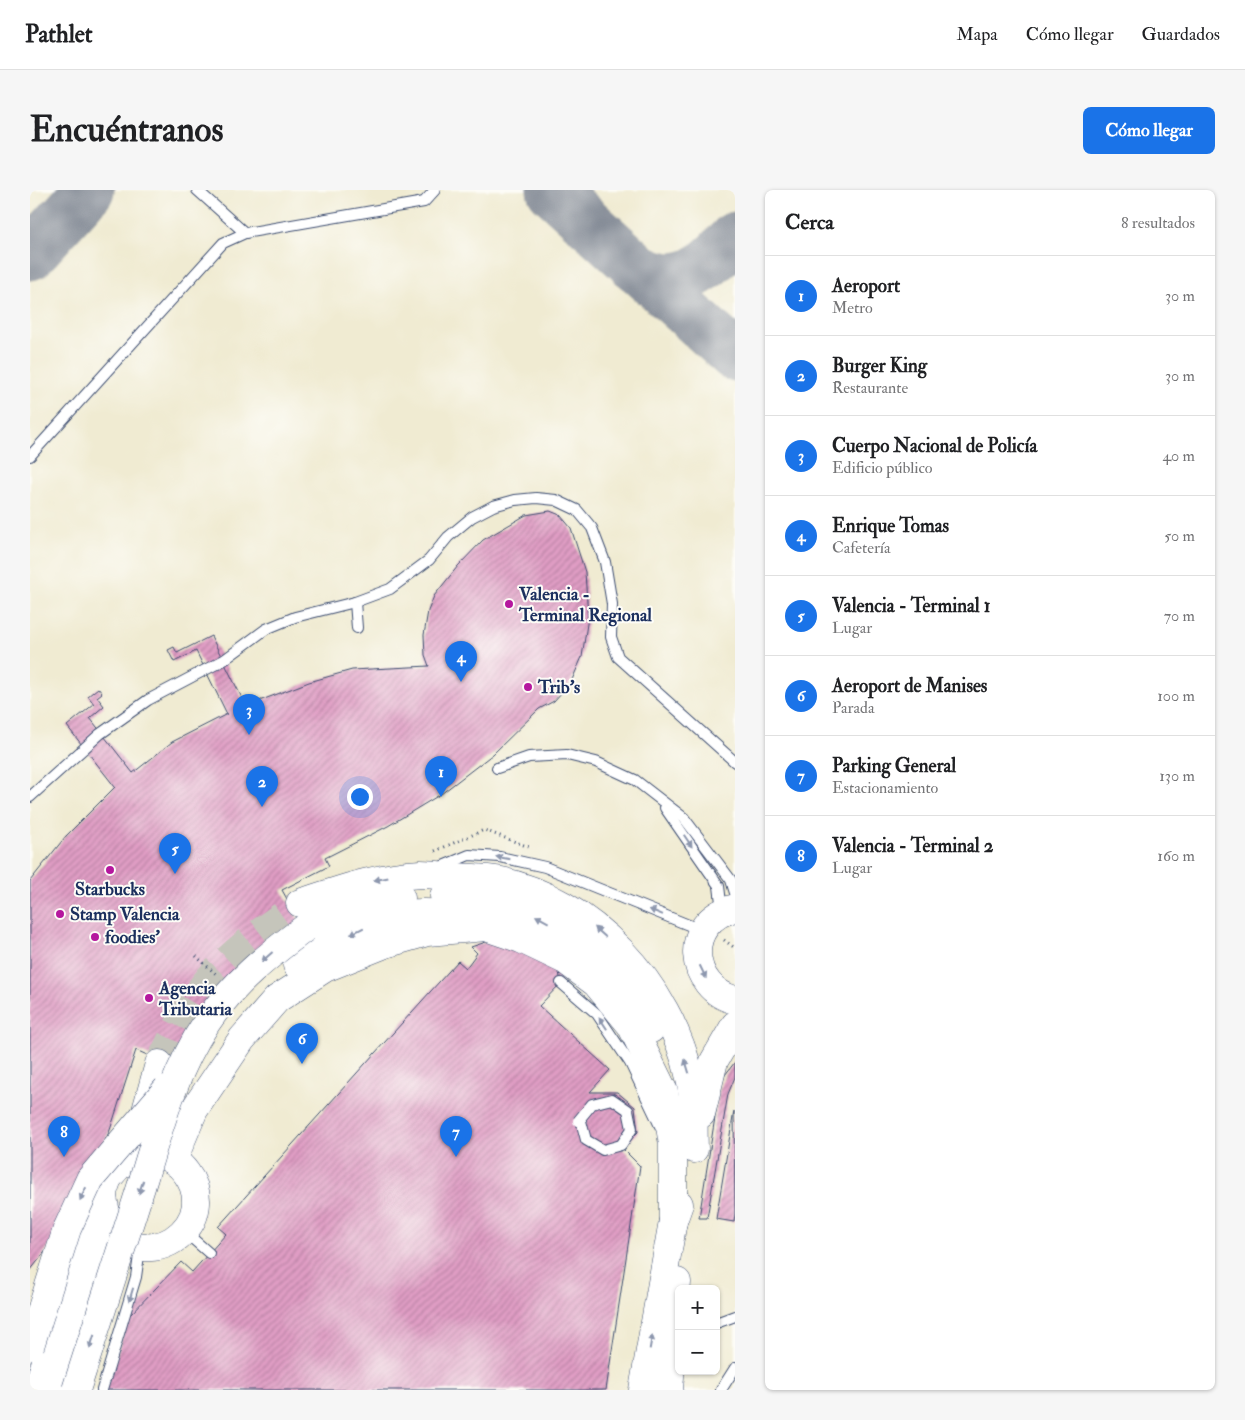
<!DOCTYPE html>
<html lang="es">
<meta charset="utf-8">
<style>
:root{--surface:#fff;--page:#f6f6f6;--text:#202124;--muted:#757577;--line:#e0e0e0;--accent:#1a73e8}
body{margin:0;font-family:"IM FELL Double Pica",serif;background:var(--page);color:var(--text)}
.controls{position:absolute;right:15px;bottom:15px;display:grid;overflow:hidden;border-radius:8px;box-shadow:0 1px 4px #0004}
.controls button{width:45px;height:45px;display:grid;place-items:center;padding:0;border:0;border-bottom:1px solid var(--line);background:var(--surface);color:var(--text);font:25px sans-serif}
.you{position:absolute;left:329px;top:606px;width:18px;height:18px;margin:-12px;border:4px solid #fff;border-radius:50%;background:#1a73e8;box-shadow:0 0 0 8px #1a73e833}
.badge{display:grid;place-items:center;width:32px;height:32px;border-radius:50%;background:var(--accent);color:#fff;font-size:16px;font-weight:700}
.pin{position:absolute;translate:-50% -41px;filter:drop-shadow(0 1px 2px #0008)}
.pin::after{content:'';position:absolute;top:26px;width:18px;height:15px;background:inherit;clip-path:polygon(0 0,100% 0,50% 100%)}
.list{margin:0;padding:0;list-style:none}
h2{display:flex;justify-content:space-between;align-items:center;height:65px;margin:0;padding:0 20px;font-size:21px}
h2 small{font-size:16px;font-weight:400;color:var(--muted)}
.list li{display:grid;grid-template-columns:32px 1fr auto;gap:15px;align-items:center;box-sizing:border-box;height:80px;padding:0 20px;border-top:1px solid var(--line)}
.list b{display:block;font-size:19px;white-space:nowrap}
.list p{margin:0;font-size:16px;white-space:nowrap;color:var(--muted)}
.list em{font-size:16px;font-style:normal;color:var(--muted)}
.map{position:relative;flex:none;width:705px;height:1200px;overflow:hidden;border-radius:8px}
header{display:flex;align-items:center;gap:30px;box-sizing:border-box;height:70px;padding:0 25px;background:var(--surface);border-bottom:1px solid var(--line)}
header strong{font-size:24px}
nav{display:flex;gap:28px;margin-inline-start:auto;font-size:18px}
.intro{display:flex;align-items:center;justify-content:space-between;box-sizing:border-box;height:120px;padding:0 30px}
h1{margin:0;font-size:35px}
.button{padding:12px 22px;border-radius:8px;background:var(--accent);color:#fff;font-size:18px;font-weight:700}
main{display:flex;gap:30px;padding:0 30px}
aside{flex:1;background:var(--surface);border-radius:8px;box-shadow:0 1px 4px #0004}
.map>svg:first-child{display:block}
</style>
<header>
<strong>Pathlet</strong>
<nav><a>Mapa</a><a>Cómo llegar</a><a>Guardados</a></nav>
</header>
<div class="intro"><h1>Encuéntranos</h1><a class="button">Cómo llegar</a></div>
<main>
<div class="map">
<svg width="705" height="1200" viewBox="0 0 705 1200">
<defs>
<pattern id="building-hatch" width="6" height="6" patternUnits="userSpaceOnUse" patternTransform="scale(1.25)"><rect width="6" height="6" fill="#e09dc4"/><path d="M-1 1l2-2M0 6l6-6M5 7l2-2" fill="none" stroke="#b580a2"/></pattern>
</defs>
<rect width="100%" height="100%" fill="#fdfcf7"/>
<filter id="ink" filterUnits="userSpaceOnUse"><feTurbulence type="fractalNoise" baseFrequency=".02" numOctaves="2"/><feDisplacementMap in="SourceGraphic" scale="10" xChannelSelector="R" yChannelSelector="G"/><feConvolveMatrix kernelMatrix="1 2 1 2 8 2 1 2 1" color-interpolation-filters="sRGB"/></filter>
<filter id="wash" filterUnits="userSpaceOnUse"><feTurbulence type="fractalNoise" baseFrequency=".0096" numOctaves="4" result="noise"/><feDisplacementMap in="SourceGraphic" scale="20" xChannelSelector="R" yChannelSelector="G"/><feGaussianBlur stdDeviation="1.12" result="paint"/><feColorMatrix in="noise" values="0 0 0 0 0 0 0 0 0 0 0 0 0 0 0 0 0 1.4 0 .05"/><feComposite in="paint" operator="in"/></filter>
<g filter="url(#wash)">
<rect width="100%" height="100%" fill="#f0ebd2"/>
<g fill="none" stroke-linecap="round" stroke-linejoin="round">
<g stroke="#868d98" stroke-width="51">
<path d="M522,0L705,166"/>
<path d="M0,65L59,0"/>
<path d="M606,77C652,102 674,80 705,47"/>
</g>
</g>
<g id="blocks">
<g fill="url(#building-hatch)">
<path d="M520,321L530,325L541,338L555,382L558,427L552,467L541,492L524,511L509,519L463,564L411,604L358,636L295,668L299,676L252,700L273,738L146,878L106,860L80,940L54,995L28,1045L0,1081V691L36,646L85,597L37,536L64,514L58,506L68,498L72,503L67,507L74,516L60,528L103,583L142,552L197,524L166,461L144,472L138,460L144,457L147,463L181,446L216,516L279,492L322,480L399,476L395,465L394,445L398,421L404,406L428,376L453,350L496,325Z"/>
<path d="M465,749L528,776L531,793L509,816L580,880L560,902H587L605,917L608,942L592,958L610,976L576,1200H76L99,1126L151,1072L162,1082L196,1044L188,1037L428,771L436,778L447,763L441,757Z"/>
<path d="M705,872V887L698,904L677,1028H669L689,902L695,885Z"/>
<path d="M704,921L705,1023L704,1032L686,1029Z"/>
</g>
</g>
</g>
<g filter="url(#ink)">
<use href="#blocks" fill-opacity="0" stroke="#3b4b6f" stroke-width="1"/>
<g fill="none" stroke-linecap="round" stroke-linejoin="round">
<path stroke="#c5c5bb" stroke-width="28" stroke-dasharray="28 14" stroke-linecap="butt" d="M129,874C144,845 157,813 179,788C205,759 238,735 270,713"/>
<g stroke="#3b4b6f" stroke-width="12">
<g id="lane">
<path d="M167,0L215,43"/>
<path d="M0,266L193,53L215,43L394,12L405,0"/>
<path d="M325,412L327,438"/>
<path d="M467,578L499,567L537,565L566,572L605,590L654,628L701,690L705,703"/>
<path d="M0,607L70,544L118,510L194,470L236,439L265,427L325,412L360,399L399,370L418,347L442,327L463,316L485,310L506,308L526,310L547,320L562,338L575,372L582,414L581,447L588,467L705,572"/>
<path d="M635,618L689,696L692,721"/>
<path d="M408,678L439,665L470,667L515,677L671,740"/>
<path d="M531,793L567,824L600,873L631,938"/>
<path d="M155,1042L179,1063"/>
<path d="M686,1133L705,1126"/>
<path d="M72,1200L106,1087L110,1058"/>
<path d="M691,1200L705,1178"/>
</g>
</g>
<g stroke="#3b4b6f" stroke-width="29">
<g id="secondary">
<path d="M414,706C425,705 437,708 448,710C514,721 567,754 604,809C610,819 617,828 621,839"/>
<path d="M270,713C310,700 349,686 391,684C402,684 414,686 425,687C438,688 453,688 466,690C561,708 640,796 660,888C665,910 663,937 664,959"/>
<path d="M705,718C650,731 659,799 705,810"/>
<path d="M275,738C306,724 338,710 371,708"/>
<path d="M267,775C295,758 333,731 366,725C390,721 414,724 438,725"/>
<path d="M671,924L684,871L705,835"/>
<path d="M114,928L129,874"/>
<path d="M143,970L164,920L212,849L247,809L295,778L355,754L397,742L456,737L491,749L535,770L566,793L601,835L634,902L643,954V1031"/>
<path d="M7,1200L39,1098L78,988C82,984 86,978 91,974C139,935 200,1012 143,1050C132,1057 116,1060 103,1054C80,1042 76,1030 73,1006"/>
<path d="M613,1200L643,1031L649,1014"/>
<path d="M639,1200L647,1092"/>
</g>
</g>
<g stroke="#3b4b6f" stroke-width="29">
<path id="highway" d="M26,1200L55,1109L75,1027"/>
</g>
<g stroke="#3b4b6f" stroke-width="3" stroke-dasharray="1 4" stroke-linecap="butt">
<path d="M405,661L454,640L499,657"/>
<path d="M694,750L705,758"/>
</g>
<use href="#lane" stroke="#fff" stroke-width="10"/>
<use href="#secondary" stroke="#fff" stroke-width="28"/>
<use href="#highway" stroke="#fff" stroke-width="28"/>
<g stroke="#3b4b6f" stroke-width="12" stroke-linecap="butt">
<path id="lane-bridge" d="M548,931L562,914L582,909L598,920L602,939L591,955L573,960L556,950L551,931"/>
</g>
<g stroke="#3b4b6f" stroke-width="29" stroke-linecap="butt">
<g id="secondary-bridge">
<path d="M0,1156L37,1039L60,989L137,899"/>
<path d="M46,1200C68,1132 89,1065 111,997C128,941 144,881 177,832C203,793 239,765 275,738"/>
</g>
</g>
<path stroke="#3b4b6f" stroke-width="3" stroke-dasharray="1 4" stroke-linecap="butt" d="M166,766L187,785"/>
<use href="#lane-bridge" stroke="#fff" stroke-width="10"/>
<use href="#secondary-bridge" stroke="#fff" stroke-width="28"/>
</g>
<defs><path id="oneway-solid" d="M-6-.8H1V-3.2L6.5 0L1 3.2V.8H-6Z" transform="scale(1.25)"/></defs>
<g fill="#8d97ae">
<use href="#oneway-solid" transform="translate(658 651) rotate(56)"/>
<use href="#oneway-solid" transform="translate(473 668) rotate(-170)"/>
<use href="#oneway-solid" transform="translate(351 689) rotate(169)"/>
<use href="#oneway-solid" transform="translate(626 722) rotate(-158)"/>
<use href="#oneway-solid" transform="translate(512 729) rotate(-152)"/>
<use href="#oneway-solid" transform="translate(327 741) rotate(153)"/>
<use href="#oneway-solid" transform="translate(570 742) rotate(-138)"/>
<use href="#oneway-solid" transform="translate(237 767) rotate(138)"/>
<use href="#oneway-solid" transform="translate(673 782) rotate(64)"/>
<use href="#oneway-solid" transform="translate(573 833) rotate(-123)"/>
<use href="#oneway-solid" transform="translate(657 876) rotate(-107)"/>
<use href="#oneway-solid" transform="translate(111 997) rotate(108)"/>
<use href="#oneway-solid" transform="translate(53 1004) rotate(115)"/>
<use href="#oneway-solid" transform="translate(101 1105) rotate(107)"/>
<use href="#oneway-solid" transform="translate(62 1152) rotate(108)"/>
<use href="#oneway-solid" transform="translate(621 1152) rotate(-80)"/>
</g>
</g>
<g fill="#b5179e" stroke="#fdfcf7" stroke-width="2">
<circle cx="479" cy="414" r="5"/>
<circle cx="498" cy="497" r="5"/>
<circle cx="80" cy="680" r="5"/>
<circle cx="30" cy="724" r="5"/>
<circle cx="65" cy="747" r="5"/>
<circle cx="119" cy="808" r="5"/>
</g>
<g text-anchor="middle" stroke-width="4" stroke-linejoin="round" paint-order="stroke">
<g font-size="18" font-weight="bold" fill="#1b2f5e" stroke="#fdfcf7" text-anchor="start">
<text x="489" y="410">Valencia -<tspan x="489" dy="21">Terminal Regional</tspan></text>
<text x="508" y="503">Trib's</text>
<text x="80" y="705" text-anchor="middle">Starbucks</text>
<text x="40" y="730">Stamp Valencia</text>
<text x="75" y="753">foodies'</text>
<text x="129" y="804">Agencia<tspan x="129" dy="21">Tributaria</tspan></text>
</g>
</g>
</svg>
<div class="controls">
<button>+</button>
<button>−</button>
</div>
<div class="you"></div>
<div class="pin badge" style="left:411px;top:607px">1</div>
<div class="pin badge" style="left:232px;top:617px">2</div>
<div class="pin badge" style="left:219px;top:545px">3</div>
<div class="pin badge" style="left:431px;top:492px">4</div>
<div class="pin badge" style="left:145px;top:684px">5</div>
<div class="pin badge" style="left:272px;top:874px">6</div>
<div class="pin badge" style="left:426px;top:967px">7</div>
<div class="pin badge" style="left:34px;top:967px">8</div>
</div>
<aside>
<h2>Cerca<small>8 resultados</small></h2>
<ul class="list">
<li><span class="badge">1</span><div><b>Aeroport</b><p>Metro</p></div><em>30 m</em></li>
<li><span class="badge">2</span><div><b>Burger King</b><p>Restaurante</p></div><em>30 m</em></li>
<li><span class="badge">3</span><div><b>Cuerpo Nacional de Policía</b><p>Edificio público</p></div><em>40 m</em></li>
<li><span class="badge">4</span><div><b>Enrique Tomas</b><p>Cafetería</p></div><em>50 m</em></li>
<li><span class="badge">5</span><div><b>Valencia - Terminal 1</b><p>Lugar</p></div><em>70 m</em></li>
<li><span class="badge">6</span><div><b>Aeroport de Manises</b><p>Parada</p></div><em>100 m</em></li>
<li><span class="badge">7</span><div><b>Parking General</b><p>Estacionamiento</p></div><em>130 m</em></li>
<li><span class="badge">8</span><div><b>Valencia - Terminal 2</b><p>Lugar</p></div><em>160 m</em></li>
</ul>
</aside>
</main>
